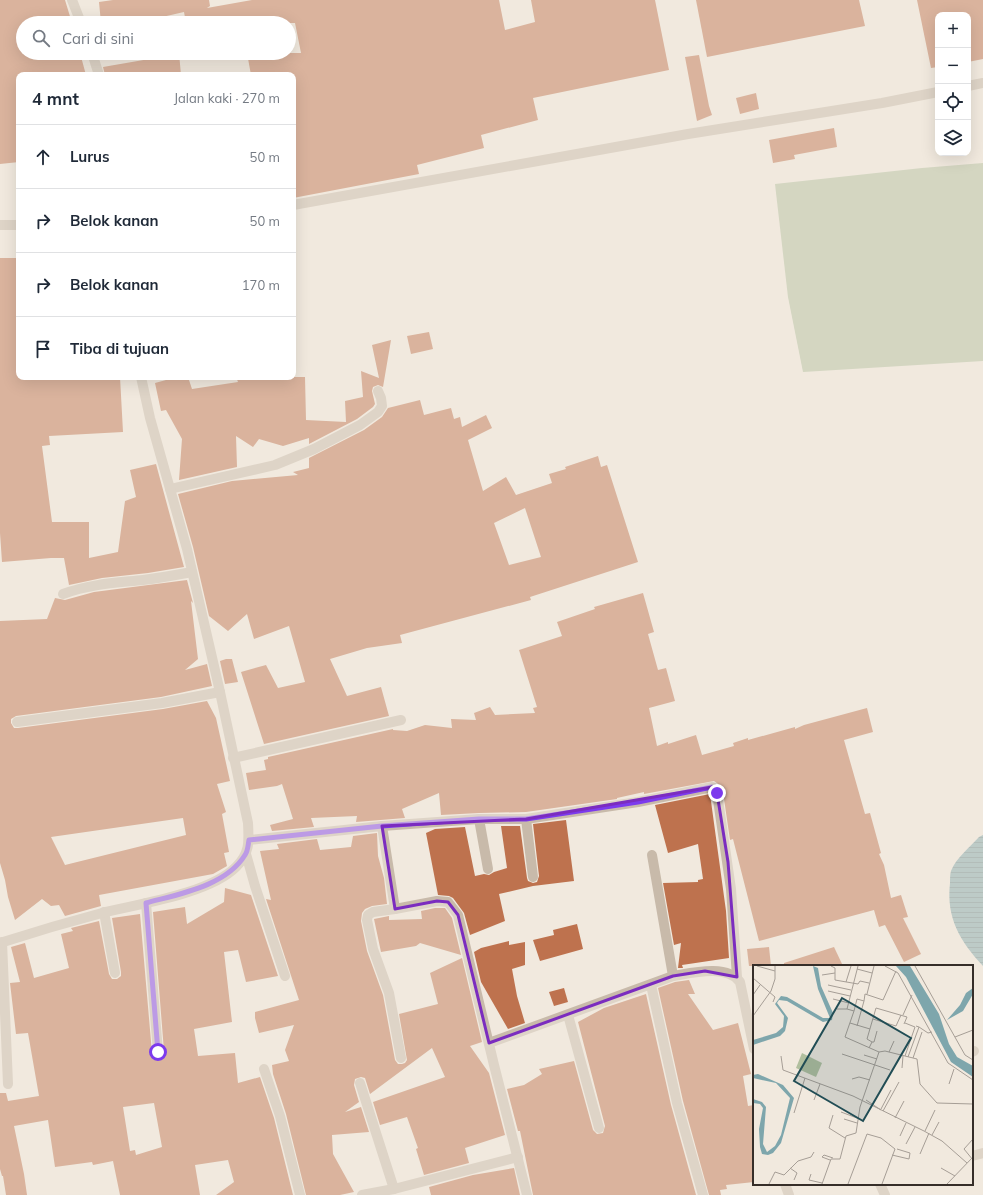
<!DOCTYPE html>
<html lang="id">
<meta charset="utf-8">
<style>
:root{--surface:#fff;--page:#f6f6f7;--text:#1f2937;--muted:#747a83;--line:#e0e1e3}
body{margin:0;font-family:Mulish,sans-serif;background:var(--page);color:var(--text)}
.controls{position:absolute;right:12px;top:12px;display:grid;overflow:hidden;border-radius:8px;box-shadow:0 4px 16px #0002}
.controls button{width:36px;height:36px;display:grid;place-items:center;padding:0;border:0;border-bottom:1px solid var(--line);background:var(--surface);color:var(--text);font:20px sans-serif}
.stop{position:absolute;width:12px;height:12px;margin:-9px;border:3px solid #7c3aed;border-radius:50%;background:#fff}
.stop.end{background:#7c3aed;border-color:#fff;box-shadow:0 1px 4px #0008}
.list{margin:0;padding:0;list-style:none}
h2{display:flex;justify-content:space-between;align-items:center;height:52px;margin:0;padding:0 16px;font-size:17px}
h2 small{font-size:13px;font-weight:400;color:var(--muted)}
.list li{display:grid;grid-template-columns:26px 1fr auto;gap:12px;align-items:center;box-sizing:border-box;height:64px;padding:0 16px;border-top:1px solid var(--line)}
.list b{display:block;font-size:15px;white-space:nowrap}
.list em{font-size:13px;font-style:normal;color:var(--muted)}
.icon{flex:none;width:22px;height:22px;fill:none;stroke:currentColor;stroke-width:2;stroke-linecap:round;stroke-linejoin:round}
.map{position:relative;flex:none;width:983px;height:1195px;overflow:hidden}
.search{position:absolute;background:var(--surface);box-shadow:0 4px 16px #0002;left:16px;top:16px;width:280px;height:44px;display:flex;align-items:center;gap:10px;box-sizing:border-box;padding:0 14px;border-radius:22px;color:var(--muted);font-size:15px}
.panel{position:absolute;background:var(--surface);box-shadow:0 4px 16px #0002;left:16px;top:72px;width:280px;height:308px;border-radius:8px}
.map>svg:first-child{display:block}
</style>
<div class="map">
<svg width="983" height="1195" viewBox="0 0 983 1195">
<defs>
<pattern id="water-rules" width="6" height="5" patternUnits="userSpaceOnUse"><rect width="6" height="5" fill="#7ea6ac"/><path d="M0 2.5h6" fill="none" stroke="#68888c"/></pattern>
</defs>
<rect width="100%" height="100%" fill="#f1e9de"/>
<path fill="#b1bf9e" d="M983,163V361L803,372L788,297L775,184L922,168Z"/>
<path fill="url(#water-rules)" d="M983,835V966C960,941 946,918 950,883C950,879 950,874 951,871C956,858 970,847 979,837Z"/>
<g fill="#be724e" fill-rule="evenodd">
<path d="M0,0H65L72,23H23V53H80L86,75H19V162L0,164Z"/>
<path d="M113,0H209L210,6L207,8L252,0H499L505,30L535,22L531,0H655L669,70L533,98L538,120L481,135L484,148L417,165L419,174L293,198V75H251L247,53H301L295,23H186L184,12L149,20V17L101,23L99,2Z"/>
<path d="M696,0H859L865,26L707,57Z"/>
<path d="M917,0H983V59L968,62V15H938V67L931,68Z"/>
<path d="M172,53H179L181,75H105L103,67L155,58L154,55Z"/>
<path d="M699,55L709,106L712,115L697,121L685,57Z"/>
<path d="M756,93L759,109L740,114L736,98Z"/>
<path d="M834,128L837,147L794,155L795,159L773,163L769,140Z"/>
<path d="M0,258H19V377H120L123,432L49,436L50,445L42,446L52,522H89V558L118,552L125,501L136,497L130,470L156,464L184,567L148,573L102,578L69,585L64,558H51L2,562L0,533Z"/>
<path d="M429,332L433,349L411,354L407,336Z"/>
<path d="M391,340L383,387L378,385L373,387L372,391L375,404L373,407L357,419L309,444V438L283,446L259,439L253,447L236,436L237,467L179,480L182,439L166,410L161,411L155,383L177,377H188L192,389L238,382L236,377H305L306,420L346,422L345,401L363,397L361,371L379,378L372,345Z"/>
<path d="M420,400L424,415L451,408L454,419L460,417L462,427L486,415L492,428L468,440L483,491L506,477L516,495L552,483L549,474L566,469L565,467L598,456L601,467L607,465L638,562L530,597L531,600L400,635L402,643L367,648L330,659L347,696L381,687L389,716L264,744L241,672L266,665L278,688L305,682L289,626L254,639L247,614L228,631L209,616L193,547L178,494L232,481L298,475L293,472L309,468V458L364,430L382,417L388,408ZM525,508L541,557L509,565L494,523Z"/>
<path d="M187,580L193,603L191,601L198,659L185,670L207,664L212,686L161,697L16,716L11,719V723L14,728H18L163,709L207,701L216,718L230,781L217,784L226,812L222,814L229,852L224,853L227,866L213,874L99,895L101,906L65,916L59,905L51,906L42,899L15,920L8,897L5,880L0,863V621L47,619L55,598L65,600L94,592ZM183,818L186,835L65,865L51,837Z"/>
<path d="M643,593L654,632L648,634L658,670L666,668L675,701L649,708L657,746L668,742V744L696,735L702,755L734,746L733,743L748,738V740L795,727V729L804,725L867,708L873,732L844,740L865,814L870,813L881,853L879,854L884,865L891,898L901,895L908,917L903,918L921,954L904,962L885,925L879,927L874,910L759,941L733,839L730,840L723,792L721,786L714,781L644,794V792L617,798V799L526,812L479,813L441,815L439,793L402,809L405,818L356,822L357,816L311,818L314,827L272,831L270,825L293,819L282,784L277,786L249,790L246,773L266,770L264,760L268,759V757L393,729V730L407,731L425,725L452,728L451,719L476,720L474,713L490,707L495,715L535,713L533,708L537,707L519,650L562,636L557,622L595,609L594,607Z"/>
<path d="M226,659H232L238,682L225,684L220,661Z"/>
<path d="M710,794L726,911L729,958L682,965L683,968H678L681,943L674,945L663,883L698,882V880L703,879L698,844L668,853L655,805Z"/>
<path d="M566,820L574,881L533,886L499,894L505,921L470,935L464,913L453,898L449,896L438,895L426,833L435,829L465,827L475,876L484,874L489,875L494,872L507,868L501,826H520L527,878L528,881L533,883L537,882L539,876L533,824Z"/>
<path d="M377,833L378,856L384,878L387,904L372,906L365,909L362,913L361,921L367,951L383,995L395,1060L398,1064H402L405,1063L407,1060L399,1014L438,1004L430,973L462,958L482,1042L470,1046L489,1073L505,1135L465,1148L469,1163L424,1175L416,1149L418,1148L407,1117L380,1125L373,1102L445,1077L432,1048L370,1094L365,1078L361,1077L355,1079L354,1085L359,1102L345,1112L361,1107L369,1132L332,1135L333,1154L354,1192L340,1195H306L286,1114L273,1074L272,1065L289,1061L285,1050L294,1025L259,1033L255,1018V1012L299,1000L266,899L271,900L260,851L279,849L277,844L317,839L320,850L351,847L353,836Z"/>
<path d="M225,888L251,895L278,976L246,982L238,950L224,952L232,1022L194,1029L198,1056L235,1053L238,1083L260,1077L274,1118L293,1195H216L234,1182L228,1160L195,1165L200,1195H120L113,1161L93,1165L92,1162L55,1167L48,1120L14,1126L24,1174L27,1195H6L3,1176H2L0,1169V1093H6L8,1101L39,1096L28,1033L16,1034L10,983L20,982L11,947L25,943L34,978L69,968L61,934L73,931L71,928L99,921L109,974L112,979H117L121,976V972L112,918L140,914L152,1053L155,1058H159L164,1055V1051L153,912L185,907L187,924L224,902ZM154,1103L162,1147L136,1155L135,1150L130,1151L123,1107Z"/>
<path d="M435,908H445L452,918L461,955L420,943L416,946L381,952L374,919L389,916V920L422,919L421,911Z"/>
<path d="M577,924L583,949L540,961L533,940L554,935L553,930Z"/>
<path d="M509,941V945L525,942V965L512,969L517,996L525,1023L508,1029L481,982L474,952L481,948Z"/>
<path d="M769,947L771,966H749L747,949Z"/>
<path d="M834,947L843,966H784V963Z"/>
<path d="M689,980L695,994H688L713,1030L738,1023L751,1074L743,1076L748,1106L754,1105V1182L726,1185L727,1189L720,1190L721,1195H709L683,1101L658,988L675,982Z"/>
<path d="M564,988L568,1002L554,1006L549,992Z"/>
<path d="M646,994L671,1105L696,1195H533L520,1131H518L507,1089L524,1085L542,1074L539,1069L574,1061L593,1130L597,1134L603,1133L605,1126L578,1022L604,1008Z"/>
<path d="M514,1168L520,1195H431L429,1187L473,1175Z"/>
</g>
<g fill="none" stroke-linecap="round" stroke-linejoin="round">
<g stroke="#c8baaa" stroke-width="10">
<path d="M72,0L81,23"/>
<path d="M92,53L99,75"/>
<path d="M968,86L983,83"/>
<path d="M293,205L688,134L882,103L938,92"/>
<path d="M0,225H19"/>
<path d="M170,489L275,465L314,449L360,425L378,412L382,406L381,398L378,391"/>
<path d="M63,594C90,584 115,583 143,580C159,578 176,575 192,572"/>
<path d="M17,722L162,703L220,692"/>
<path d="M233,758L401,720"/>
<path d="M479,819L488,869"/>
<path d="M526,819L533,877"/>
<path d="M382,826L395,909L437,901L448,902L458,915L494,1065L527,1195"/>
<path d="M249,840L382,826L479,819H526L638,802L712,787L715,789L717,793L731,889L737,977"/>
<path d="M246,854L255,886L285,976"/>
<path d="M652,855L673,976"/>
<path d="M146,903L158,1052"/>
<path d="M395,909L373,912L368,915L367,920L373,949L389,993L401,1058"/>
<path d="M104,912L115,973"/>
<path d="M2,942L8,1084"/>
<path d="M0,943C34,932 68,922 102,913C138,904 209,894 236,867C250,853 249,842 248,823L220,692L187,549L150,418L141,377"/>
<path d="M651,985L677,1103L703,1195"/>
<path d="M568,1015L599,1128"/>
<path d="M489,1043L673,976C692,973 727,964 740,982L754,1049"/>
<path d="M972,1052L974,1051"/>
<path d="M264,1069L280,1116L300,1195"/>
<path d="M360,1083L394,1189"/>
<path d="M972,1156L983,1153"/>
<path d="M785,1184L789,1195"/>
<path d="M880,1184L885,1195"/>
<path d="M362,1195L394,1189L518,1157"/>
</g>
</g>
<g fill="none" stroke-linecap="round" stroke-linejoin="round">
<path stroke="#7c3aed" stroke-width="5" d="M158,1052L146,903C179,894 226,886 245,855C248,851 248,845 249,840L382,826L479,819H526L638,802L712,787L715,789L717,793"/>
</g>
<path d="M0 0H983V1195H0ZM712,787L717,793L728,862L737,977L705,971L673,976L489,1043L458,915L448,902L437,901L395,909L382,826L526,819Z" fill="#f1e9de" fill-opacity=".55" fill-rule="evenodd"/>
<path fill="none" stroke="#7b2cbf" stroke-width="3" stroke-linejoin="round" d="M712,787L717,793L728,862L737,977L705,971L673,976L489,1043L458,915L448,902L437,901L395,909L382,826L526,819Z"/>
<g transform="translate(753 965)">
<rect width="220" height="220" fill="#f1e9de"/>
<path d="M49,88L69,98L63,112L43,103Z" fill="#b1bf9e"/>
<path d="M60,1L65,3L68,21L80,48L79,55L70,57L34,36L26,35L24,38L35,53L32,66L27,71L0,80V75L23,68L30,62L31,51L22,39L28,31L34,32L70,53H77L65,24ZM143,1H157L186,49L196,79L204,92L220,101V112L198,97L153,12ZM220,23V29L210,46L194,55L207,40L213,28ZM5,109L30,120L41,133L28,178L20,188L15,190L9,189L7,182L6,164L10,143L7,139L0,138V134L9,137L13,142L10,179L14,187L22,181L28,170L37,133L23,118L0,113V110Z" fill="#7ea6ac"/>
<path fill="none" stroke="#a69e96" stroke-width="1" d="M4,1L22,6M78,1L82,3V15L105,19L107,16L116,18M132,1L145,8L195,98L220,115M162,1L212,90L220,95M104,4L119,8M69,10L82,8M0,13L22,32L20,37M93,17L98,1M75,20L98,25M75,26L97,31M114,29L121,1M0,30L7,20M80,34L96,38M84,44H94L105,1M94,44L101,46L104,34L111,36L112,29L130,35L143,6M101,46L92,72L126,87L132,86L164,94L167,119L184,138L220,139M150,50L159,30M0,51L18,26L22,14V1M120,54L143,61L148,50M97,58L117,64M104,61L111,36M166,62L175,68L179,67M202,72L220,65M119,77H121L124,66M116,83L119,77L114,74L123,43L154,52L151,59M136,87L141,76M89,89L137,105M111,90L124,94M28,91L30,105L100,131L171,166L189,176L214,198M152,91L162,62L152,58M155,92L166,62L163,61M160,93L169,67M149,103L150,91M99,114L106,112L117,115M196,119L201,104M61,135L67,119M113,135L128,145M128,144L138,125M130,146L146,117M88,147L104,153M41,148L52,113M80,150L76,163L92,173M142,153L151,136M91,154L104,158M172,166L182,145M179,170L186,157M147,171L153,158M220,174L211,184L220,195M153,179L162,162M167,189L176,168M139,190L156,194L157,188L144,184M77,195L69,192L71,190L80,193M37,203L44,208L41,215M188,203L202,211M58,209L56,215L69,218M16,219L22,207L31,210L45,196L58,192L61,187M69,219L78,194H87L93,171L103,168L107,142L126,87M95,219L114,169L128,173L142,184L129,219M194,219L220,192"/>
<path fill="#214d55" fill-opacity="0.15" stroke="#214d55" stroke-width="2" d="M89,33L158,73L110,156L41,116Z"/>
<rect width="220" height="220" fill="none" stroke="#362e29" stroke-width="2"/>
</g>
</svg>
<div class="controls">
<button>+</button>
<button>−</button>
<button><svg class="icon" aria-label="locate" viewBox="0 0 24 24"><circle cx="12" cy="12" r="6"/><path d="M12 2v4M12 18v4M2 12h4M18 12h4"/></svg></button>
<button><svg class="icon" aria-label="layers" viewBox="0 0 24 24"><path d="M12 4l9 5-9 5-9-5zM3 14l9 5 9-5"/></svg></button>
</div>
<div class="stop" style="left:158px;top:1052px"></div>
<div class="stop end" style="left:717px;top:793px"></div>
<div class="search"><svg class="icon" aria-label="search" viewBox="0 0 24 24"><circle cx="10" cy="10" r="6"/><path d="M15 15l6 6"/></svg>Cari di sini</div>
<section class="panel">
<h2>4 mnt<small>Jalan kaki · 270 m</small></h2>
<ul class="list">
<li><svg class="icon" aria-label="ahead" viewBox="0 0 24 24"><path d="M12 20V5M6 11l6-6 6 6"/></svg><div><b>Lurus</b></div><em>50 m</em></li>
<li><svg class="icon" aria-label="right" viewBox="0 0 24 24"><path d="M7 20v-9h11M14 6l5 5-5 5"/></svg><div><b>Belok kanan</b></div><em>50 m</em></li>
<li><svg class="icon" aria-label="right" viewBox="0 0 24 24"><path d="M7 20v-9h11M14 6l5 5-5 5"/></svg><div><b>Belok kanan</b></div><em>170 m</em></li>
<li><svg class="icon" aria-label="arrive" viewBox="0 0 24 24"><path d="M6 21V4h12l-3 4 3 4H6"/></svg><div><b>Tiba di tujuan</b></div></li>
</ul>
</section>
</div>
